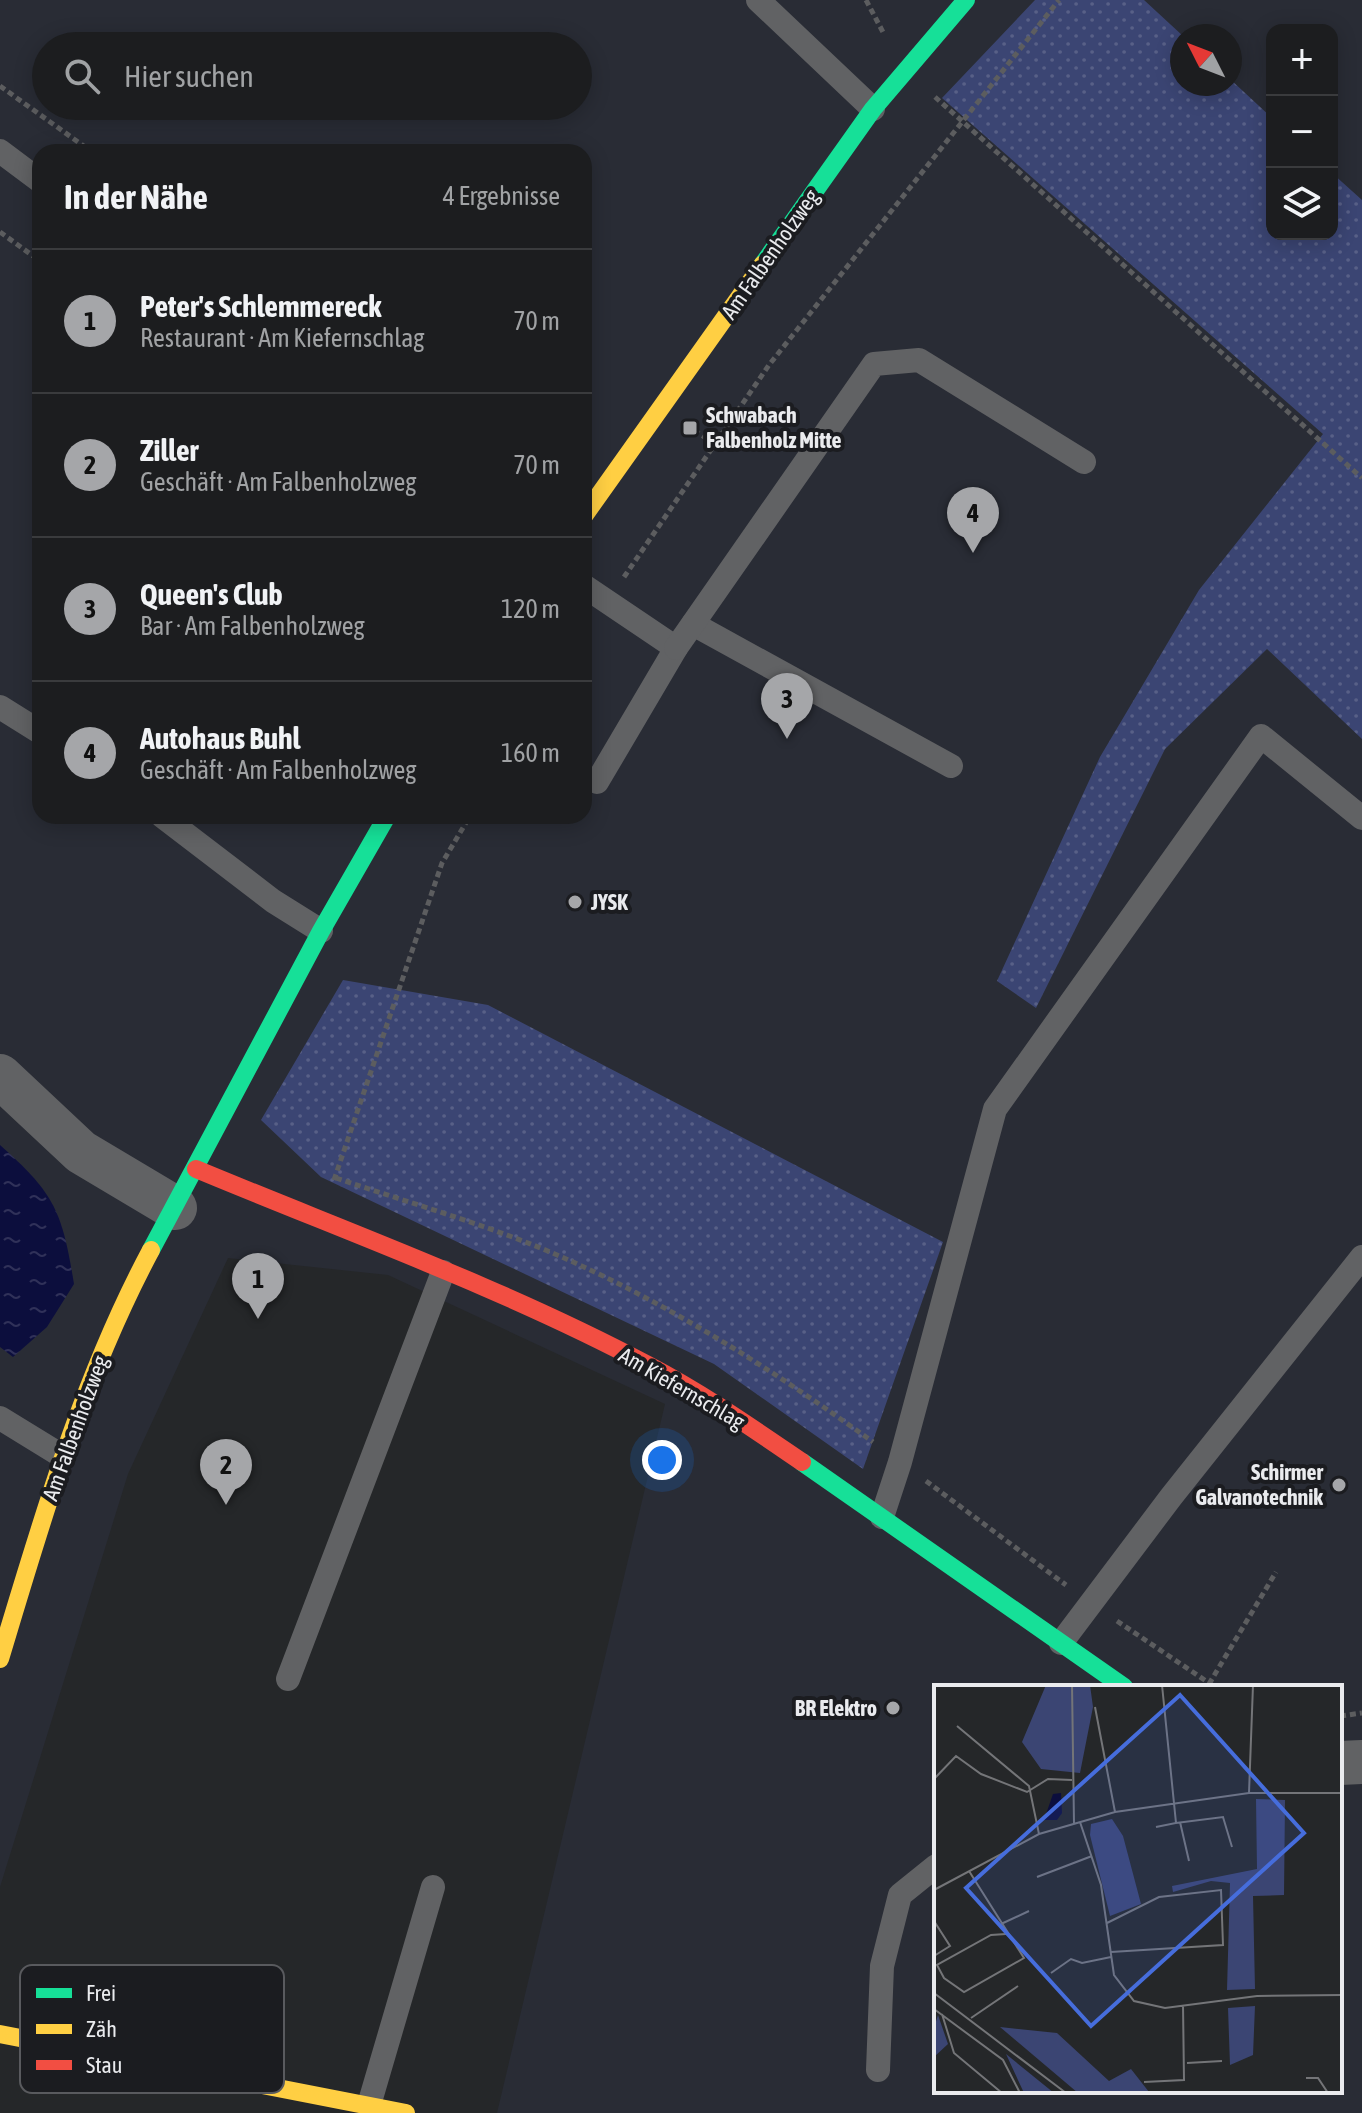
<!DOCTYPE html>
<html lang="de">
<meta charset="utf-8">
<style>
:root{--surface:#1c1d1f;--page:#292a2c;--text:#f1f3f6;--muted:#a0a2a4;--line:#3a3b3d;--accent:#a5a6a9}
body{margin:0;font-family:"Asap Condensed",sans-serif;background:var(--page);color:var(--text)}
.controls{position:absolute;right:24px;top:24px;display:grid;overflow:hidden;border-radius:16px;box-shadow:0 4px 20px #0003}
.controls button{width:72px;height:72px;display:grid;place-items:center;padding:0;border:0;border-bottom:2px solid var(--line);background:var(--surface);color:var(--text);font:40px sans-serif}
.compass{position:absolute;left:1170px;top:24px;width:72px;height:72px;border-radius:50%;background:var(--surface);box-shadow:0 4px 20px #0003;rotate:312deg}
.you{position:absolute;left:662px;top:1460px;width:28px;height:28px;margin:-20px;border:6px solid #fff;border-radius:50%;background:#1a73e8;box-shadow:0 0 0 12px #1a73e833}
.badge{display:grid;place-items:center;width:52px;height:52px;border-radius:50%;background:var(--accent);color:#111;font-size:26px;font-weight:700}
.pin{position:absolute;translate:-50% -66px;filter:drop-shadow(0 2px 4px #0008)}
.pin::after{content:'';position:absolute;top:42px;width:28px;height:24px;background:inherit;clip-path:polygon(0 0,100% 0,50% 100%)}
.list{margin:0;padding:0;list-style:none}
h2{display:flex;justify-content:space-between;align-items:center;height:104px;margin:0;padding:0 32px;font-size:34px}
h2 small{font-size:26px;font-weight:400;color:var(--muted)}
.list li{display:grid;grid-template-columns:52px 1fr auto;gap:24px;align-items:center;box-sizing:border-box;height:144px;padding:0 32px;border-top:2px solid var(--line)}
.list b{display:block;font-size:30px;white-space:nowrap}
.list p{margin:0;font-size:26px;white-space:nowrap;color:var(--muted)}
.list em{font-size:26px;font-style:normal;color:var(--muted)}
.icon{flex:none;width:44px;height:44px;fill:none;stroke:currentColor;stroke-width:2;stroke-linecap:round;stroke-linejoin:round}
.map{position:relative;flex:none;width:1362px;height:2113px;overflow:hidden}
.search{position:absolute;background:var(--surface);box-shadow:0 4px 20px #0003;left:32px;top:32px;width:560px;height:88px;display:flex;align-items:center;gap:20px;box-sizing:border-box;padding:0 28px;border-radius:44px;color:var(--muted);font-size:30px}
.panel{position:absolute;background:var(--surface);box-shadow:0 4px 20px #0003;left:32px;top:144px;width:560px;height:680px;border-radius:24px}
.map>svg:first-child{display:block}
</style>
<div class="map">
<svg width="1362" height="2113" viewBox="0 0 1362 2113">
<defs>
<pattern id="grass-dots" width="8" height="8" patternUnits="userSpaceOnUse" patternTransform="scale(2)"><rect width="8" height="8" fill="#3b4573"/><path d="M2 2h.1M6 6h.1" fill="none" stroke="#586087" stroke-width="1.8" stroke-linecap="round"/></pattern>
<pattern id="water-ripples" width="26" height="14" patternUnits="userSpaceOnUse" patternTransform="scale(2)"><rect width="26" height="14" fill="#0c0e3d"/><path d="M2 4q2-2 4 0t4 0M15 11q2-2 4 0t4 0" fill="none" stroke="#303159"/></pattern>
</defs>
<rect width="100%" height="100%" fill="#252729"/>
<path fill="#292c35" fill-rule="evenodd" d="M0,0H1362V2113H497L665,1404L388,1275L228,1258L128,1474L0,1887ZM1272,30H1332V234H1272ZM1182,36H1230V84H1182ZM46,46H578V106H46ZM40,152H584V816H40ZM936,1687H1340V2091H936Z"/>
<g fill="url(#grass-dots)">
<path d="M1035,0H1144L1183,36L1182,84H1230V79L1272,118V234H1332V173L1362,200V739L1267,649L1165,749L1036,1008L997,981L1100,757L1199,590L1323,434L942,98Z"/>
<path d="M343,980L488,1005L943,1242L863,1469L714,1364L321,1177L261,1120Z"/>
</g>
<path fill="url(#water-ripples)" d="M0,1145C55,1194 62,1211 74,1284L47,1327L13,1357L0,1347Z"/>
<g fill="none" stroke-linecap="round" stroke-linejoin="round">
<g stroke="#5c5d5f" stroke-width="5" stroke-dasharray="6 4" stroke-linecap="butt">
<path d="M866,0L884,34"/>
<path d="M0,86L92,152"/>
<path d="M935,97L1362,478"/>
<path d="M0,232L40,261"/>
<path d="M694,430L715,444"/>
<path d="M624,577L769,365L1059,0"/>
<path d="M336,1178C395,1198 456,1216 515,1238C640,1285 765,1364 873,1442"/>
<path d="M334,1180L442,863L470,816"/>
<path d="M926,1481L1066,1585"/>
<path d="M1117,1621L1215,1687"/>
<path d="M1209,1684L1276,1572"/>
<path d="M1340,1716L1362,1713"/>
</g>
<g stroke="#616264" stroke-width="24">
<path d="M758,0L873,109"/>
<path d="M0,151L40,181"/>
<path d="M584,586L676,648L597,782"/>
<path d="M693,624L951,766"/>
<path d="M676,648L874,364L919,360L1084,462"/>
<path d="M0,707L40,732"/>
<path d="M162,816L273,901L321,931"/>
<path d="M0,1418L62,1456"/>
<path d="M882,1517L900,1462L995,1109L1261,736L1362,818"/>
<path d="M1061,1643L1171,1497L1362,1257"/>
<path d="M288,1679L443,1272"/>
<path d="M878,2070L882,1966L900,1895L936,1866"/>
<path d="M369,2105L433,1887"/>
</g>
<g stroke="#616264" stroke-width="44">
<path d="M0,1076L81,1152L175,1208"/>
<path d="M1340,1763L1362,1762"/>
</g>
<g stroke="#16e098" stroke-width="18">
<path d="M763,264L873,109L966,0"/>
<path d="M151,1250L321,931L387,816"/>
<path d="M802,1462L1124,1687"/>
</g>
<g stroke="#ffcf43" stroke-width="18">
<path d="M584,516L763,264"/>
<path d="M0,1659C42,1520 82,1379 151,1250"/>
<path d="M0,2034L406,2113"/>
</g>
<path stroke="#f24e42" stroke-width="18" d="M196,1169C347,1232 503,1288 648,1365C702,1393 752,1428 802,1462"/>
</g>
<g fill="#a5a6a9" stroke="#1b1c20" stroke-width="3">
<rect x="682" y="420" width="16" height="16" rx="4"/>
<circle cx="575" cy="902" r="8"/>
<circle cx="1339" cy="1485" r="8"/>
<circle cx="893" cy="1708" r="8"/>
</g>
<g text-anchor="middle" stroke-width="8" stroke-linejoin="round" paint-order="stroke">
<g font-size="22" fill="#eaebee" stroke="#1b1c20">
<text transform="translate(770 254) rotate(-55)" y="8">Am Falbenholzweg</text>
<text transform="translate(682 1388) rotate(30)" y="8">Am Kiefernschlag</text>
<text transform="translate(75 1428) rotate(-70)" y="8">Am Falbenholzweg</text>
</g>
<g font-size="22" font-weight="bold" fill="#eaebee" stroke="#1b1c20" text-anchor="start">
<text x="706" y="423">Schwabach<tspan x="706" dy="25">Falbenholz Mitte</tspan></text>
<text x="591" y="910">JYSK</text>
<text x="1323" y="1480" text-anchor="end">Schirmer<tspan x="1323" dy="25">Galvanotechnik</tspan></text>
<text x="877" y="1716" text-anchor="end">BR Elektro</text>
</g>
</g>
<g transform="translate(934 1685)">
<rect width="408" height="408" fill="#252729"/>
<path d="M112,0H156L159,22L146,88L107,84L88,57ZM322,114L351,115L350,210L319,211L321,304L293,305L296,198L277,196L239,207L238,201L323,184ZM178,134L189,151L207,219L176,231L156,150L157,139ZM321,321L319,370L296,380L294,323ZM4,330L14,359L0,372V343ZM66,342L123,348L175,396L197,384L215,407L144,408ZM72,369L120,408H90Z" fill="#3b4573"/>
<path d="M127,108L128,128L123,135H110L119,109Z" fill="#0c0e3d"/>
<path fill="none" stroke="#747578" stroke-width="2" d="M138,0L140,138M161,22L181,127M23,41L95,101L105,149M0,94L22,71L47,89L93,107L114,94L138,95M315,108L319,0M146,137L167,200L180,290L200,316L231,323L323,311L408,310M246,137L255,176M242,138L289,132L298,162M222,142L242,138L228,0M35,186L90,273L30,307L10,293L3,280L57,250L72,249M103,192L158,171M0,205L105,149L181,127L315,108H408M0,236L16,261L0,271M173,238L225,212L287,205L289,260L177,267M67,239L95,226M117,288L137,274L148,278L177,272M0,308L132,408M0,324L69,375L86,408M8,329L20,368L68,408M37,333L84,301M253,378L288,376M372,393H384L394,408M210,397L250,395L249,320"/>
<path fill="#466ddc" fill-opacity="0.15" stroke="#466ddc" stroke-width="4" d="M246,10L370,148L157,341L32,203Z"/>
<rect width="408" height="408" fill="none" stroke="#eaebee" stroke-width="4"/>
</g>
<rect x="20" y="1965" width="264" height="128" rx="12" fill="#1b1c20" stroke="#595a5e" stroke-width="2"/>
<rect x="36" y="1988" width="36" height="10" fill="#16e098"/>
<rect x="36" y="2024" width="36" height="10" fill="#ffcf43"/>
<rect x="36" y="2060" width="36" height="10" fill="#f24e42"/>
<g font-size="22" fill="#eaebee">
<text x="86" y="2001">Frei</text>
<text x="86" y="2037">Zäh</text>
<text x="86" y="2073">Stau</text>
</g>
</svg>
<div class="controls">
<button>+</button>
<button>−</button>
<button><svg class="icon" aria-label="layers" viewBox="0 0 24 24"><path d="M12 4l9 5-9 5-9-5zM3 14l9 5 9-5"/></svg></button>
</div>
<svg class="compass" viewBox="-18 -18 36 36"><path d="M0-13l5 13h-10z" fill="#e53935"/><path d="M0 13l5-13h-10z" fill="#a0a2a4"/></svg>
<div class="you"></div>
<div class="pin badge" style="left:258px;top:1319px">1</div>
<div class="pin badge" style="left:226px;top:1505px">2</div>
<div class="pin badge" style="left:787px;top:739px">3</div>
<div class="pin badge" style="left:973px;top:553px">4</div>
<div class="search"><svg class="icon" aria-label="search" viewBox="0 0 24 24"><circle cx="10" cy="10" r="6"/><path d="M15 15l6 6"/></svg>Hier suchen</div>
<section class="panel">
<h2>In der Nähe<small>4 Ergebnisse</small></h2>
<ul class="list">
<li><span class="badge">1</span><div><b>Peter's Schlemmereck</b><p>Restaurant · Am Kiefernschlag</p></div><em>70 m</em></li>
<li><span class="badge">2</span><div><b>Ziller</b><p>Geschäft · Am Falbenholzweg</p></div><em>70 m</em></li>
<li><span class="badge">3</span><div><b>Queen's Club</b><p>Bar · Am Falbenholzweg</p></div><em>120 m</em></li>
<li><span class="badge">4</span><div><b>Autohaus Buhl</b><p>Geschäft · Am Falbenholzweg</p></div><em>160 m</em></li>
</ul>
</section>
</div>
